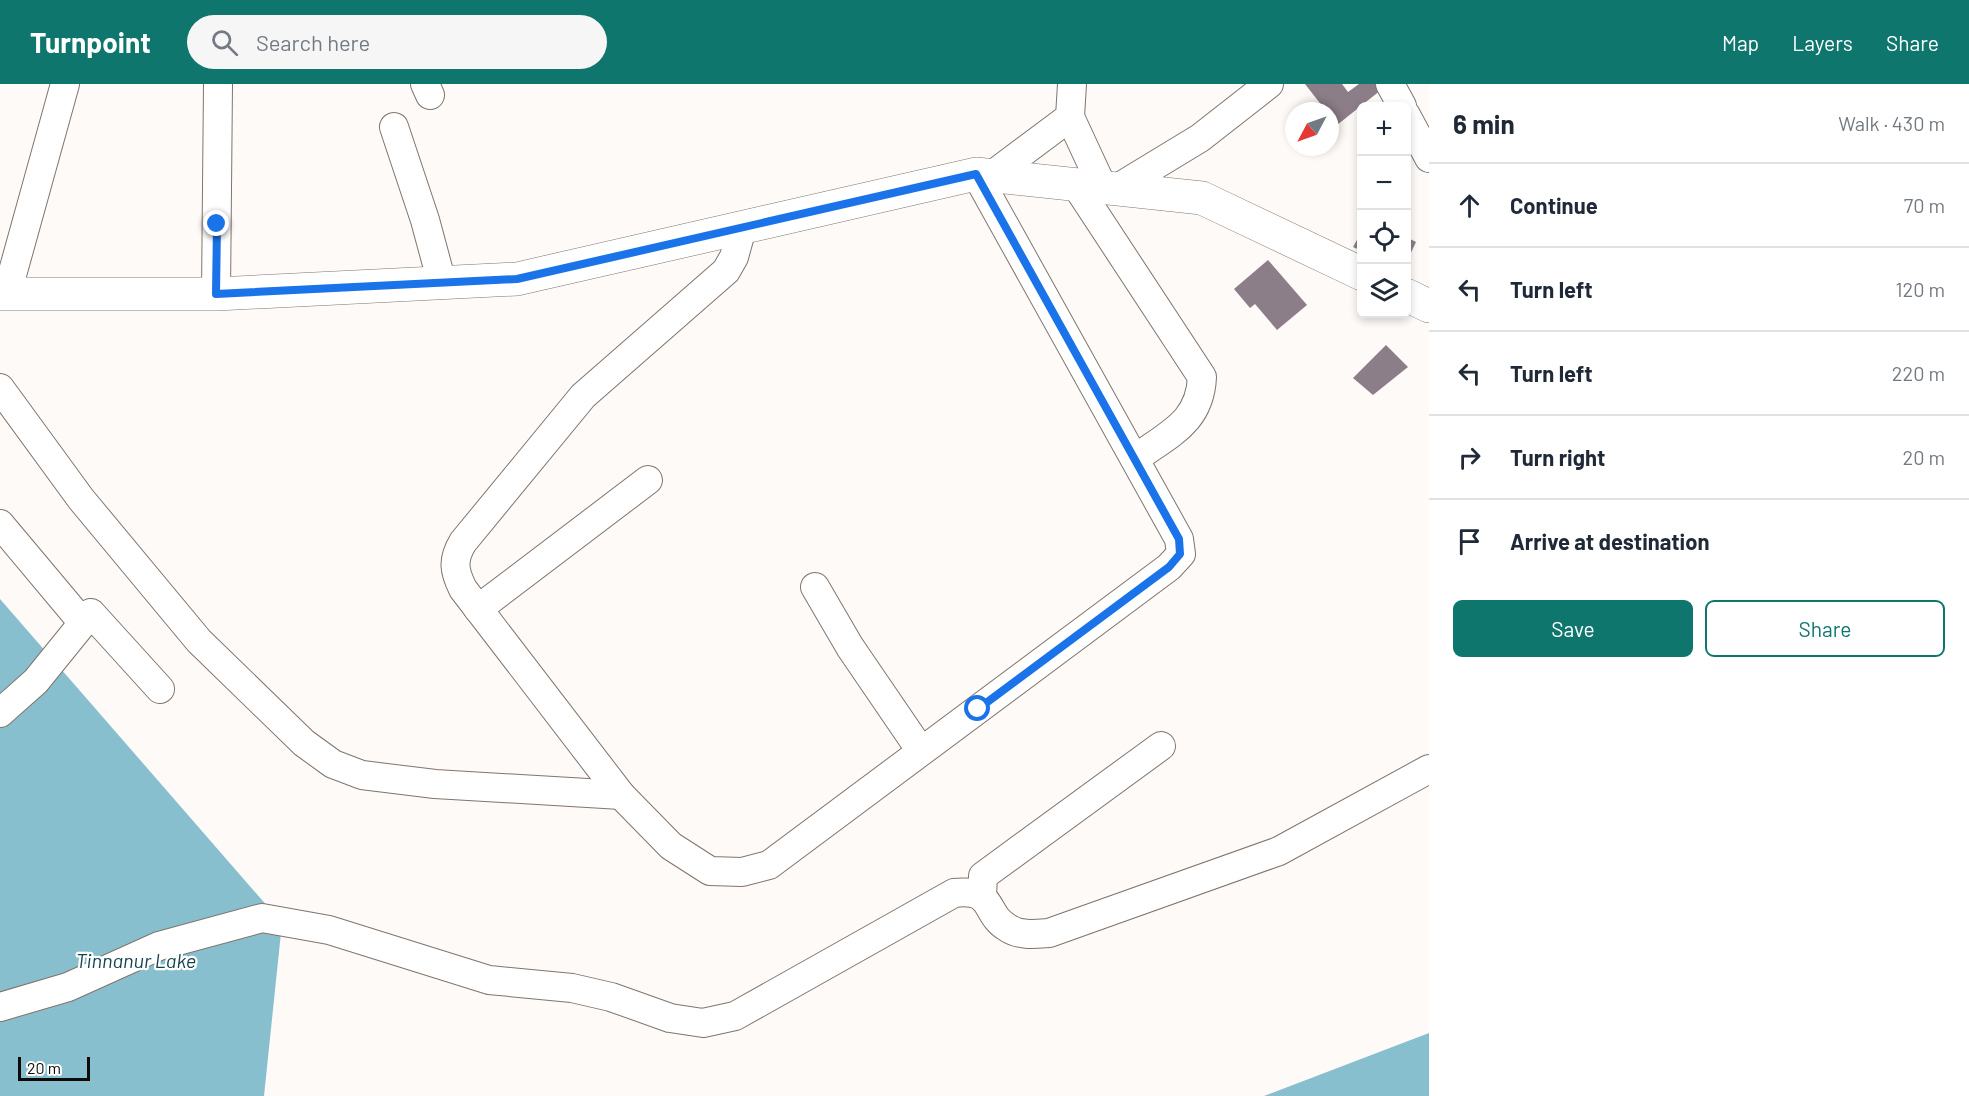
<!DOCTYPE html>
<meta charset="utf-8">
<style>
:root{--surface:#fff;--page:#f6f6f7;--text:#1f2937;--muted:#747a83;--line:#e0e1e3;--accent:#0f766e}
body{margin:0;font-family:Barlow,sans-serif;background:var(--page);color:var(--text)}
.controls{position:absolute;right:18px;top:18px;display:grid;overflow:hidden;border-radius:9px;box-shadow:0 3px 9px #0003}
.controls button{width:54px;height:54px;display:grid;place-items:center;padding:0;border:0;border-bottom:2px solid var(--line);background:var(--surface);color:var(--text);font:30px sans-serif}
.compass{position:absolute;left:1285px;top:18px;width:54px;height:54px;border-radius:50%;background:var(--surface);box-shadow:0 3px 9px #0003;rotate:229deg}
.scale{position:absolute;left:18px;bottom:15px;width:72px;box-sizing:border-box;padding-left:6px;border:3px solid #100b08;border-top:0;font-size:16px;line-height:21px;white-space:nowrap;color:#100b08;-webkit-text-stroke:4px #fff;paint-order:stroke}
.stop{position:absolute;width:18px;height:18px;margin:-14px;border:4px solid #1a73e8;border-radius:50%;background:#fff}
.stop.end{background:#1a73e8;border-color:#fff;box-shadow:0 2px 6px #0008}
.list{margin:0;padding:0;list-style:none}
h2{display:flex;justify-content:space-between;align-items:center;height:78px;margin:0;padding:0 24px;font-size:26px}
h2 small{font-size:20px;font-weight:400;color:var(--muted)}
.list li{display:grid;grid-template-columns:39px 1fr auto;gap:18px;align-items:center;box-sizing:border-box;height:84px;padding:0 24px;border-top:2px solid var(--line)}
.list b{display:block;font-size:22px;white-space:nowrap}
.list em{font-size:20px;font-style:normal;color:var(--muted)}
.actions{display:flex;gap:12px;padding:18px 24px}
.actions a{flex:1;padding:14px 0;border:2px solid var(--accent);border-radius:9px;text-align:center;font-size:21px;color:var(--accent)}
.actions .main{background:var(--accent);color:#fff}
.icon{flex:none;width:33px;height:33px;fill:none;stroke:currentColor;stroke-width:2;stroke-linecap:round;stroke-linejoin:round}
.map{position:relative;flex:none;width:1429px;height:1012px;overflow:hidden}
header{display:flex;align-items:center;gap:36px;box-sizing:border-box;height:84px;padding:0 30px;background:var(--accent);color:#fff}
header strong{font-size:28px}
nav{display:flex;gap:33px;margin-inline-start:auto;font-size:21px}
.search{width:420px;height:54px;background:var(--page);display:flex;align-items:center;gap:15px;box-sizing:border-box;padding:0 21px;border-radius:33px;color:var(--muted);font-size:22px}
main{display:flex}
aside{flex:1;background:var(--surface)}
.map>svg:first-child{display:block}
</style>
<header>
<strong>Turnpoint</strong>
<div class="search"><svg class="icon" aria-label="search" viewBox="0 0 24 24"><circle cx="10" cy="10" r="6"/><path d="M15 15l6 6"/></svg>Search here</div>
<nav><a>Map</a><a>Layers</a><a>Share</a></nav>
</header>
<main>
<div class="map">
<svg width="1429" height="1012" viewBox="0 0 1429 1012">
<rect width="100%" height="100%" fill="#fdfaf8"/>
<g fill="#87bfcf">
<path d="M0,515L282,839L264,1012H0Z"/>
<path d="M1429,949V1012H1264Z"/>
</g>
<g fill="#8c7e88">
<path d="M1305,0H1342L1348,8L1359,0H1376L1381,6L1337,41L1330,32V27H1326Z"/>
<path d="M1362,147V167L1353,163Z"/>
<path d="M1406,153L1416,158L1406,179Z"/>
<path d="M1268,176L1307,221L1277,246L1255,220L1250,224L1234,205Z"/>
<path d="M1386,261L1408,283L1373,311L1353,294Z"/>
</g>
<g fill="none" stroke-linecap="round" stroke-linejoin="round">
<g stroke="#82746b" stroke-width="30">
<g id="minor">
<path d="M425,0L430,11"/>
<path d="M1390,0L1402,22"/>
<path d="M1406,31L1429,74"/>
<path d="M1070,33L1102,102"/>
<path d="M394,43L425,136L442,199"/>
<path d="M991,92L1070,33L1072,0"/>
<path d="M1076,101L1202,293C1200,339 1168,350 1135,375"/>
<path d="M1116,105L1200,54L1269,0"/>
<path d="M742,144L734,173L726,187L583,312L463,458C452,476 454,487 463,505L621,711L671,762L710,787L742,788L769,781L1169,483L1181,470L1179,455L976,90"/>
<path d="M7,209L65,0"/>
<path d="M216,210L218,0"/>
<path d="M0,304L81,415L199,557L304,659L333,680L362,691L435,700L621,711"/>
<path d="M0,440L83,539"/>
<path d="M815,503L850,563L921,667"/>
<path d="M478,525L648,396"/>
<path d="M0,629L36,597L91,529L160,605"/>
<path d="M982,812L983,792L1161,662"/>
<path d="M0,923L68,903L159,862L262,834L329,846L489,896L572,904L611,913L670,934L703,939L735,932L954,809C996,804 983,830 1008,844C1020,852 1035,850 1049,849L1279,767L1429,685"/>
</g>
</g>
<g stroke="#82746b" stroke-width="34">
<g id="primary">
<path d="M0,210H216L517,195L976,90L1202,114L1362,190"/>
<path d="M1406,211L1429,222"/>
</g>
</g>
<use href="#minor" stroke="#fff" stroke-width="28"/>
<use href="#primary" stroke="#fff" stroke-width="33"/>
</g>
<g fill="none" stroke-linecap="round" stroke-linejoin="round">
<path stroke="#1a73e8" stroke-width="8" d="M217,140L216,210L517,195L976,90L1179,455L1180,470L1169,483L978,625"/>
</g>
<g text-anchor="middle" stroke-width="4.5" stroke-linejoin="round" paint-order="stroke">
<g font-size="20" font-style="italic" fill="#134450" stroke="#fff">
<text x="136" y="884">Tinnanur Lake</text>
</g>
</g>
</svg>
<div class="controls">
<button>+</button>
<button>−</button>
<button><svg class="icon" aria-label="locate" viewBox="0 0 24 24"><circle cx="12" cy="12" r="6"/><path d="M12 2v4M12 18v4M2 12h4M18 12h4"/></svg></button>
<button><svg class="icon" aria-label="layers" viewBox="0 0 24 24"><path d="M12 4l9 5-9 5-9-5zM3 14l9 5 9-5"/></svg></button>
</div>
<svg class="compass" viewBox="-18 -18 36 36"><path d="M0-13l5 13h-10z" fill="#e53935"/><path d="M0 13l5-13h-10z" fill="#747a83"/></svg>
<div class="scale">20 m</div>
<div class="stop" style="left:978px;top:625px"></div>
<div class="stop end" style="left:217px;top:140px"></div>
</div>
<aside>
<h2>6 min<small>Walk · 430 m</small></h2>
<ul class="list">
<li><svg class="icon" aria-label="ahead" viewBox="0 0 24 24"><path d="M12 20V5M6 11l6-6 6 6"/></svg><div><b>Continue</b></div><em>70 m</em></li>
<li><svg class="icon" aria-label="left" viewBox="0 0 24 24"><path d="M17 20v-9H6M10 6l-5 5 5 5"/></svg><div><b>Turn left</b></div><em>120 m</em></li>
<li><svg class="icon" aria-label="left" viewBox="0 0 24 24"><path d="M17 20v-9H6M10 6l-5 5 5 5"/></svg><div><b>Turn left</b></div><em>220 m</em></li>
<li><svg class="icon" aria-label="right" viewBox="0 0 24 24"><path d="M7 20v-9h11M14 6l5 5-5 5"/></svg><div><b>Turn right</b></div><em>20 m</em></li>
<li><svg class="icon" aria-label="arrive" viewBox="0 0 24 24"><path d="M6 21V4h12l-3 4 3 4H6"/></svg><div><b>Arrive at destination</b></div></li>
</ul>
<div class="actions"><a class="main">Save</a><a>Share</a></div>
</aside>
</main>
